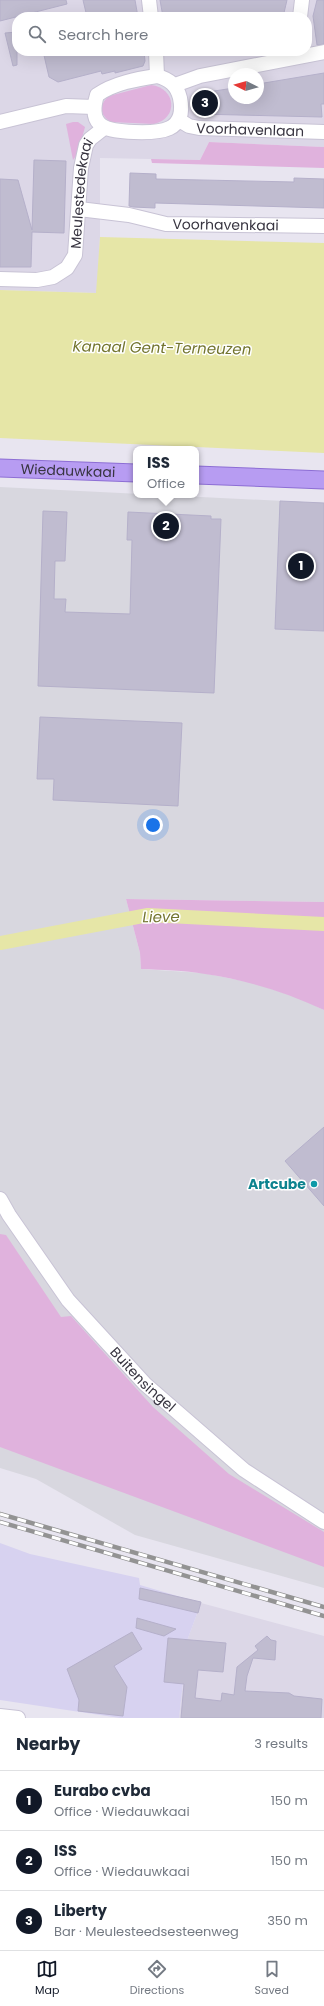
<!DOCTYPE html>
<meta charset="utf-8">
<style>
:root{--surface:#fff;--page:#f6f6f7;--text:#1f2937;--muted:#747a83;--line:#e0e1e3;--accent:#111827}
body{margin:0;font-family:Poppins,sans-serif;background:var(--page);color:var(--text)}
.compass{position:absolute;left:228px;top:68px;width:36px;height:36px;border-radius:50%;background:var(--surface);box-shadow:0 4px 16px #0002;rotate:275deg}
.you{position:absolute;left:153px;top:825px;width:14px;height:14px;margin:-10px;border:3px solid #fff;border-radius:50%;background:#1a73e8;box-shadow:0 0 0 6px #1a73e833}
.badge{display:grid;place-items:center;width:26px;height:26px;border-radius:50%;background:var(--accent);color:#fff;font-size:13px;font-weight:700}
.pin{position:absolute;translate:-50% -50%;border:2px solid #fff;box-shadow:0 1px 4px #0006}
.popup{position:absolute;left:133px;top:446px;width:66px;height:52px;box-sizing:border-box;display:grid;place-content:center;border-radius:8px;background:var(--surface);filter:drop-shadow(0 1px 3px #0005);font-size:13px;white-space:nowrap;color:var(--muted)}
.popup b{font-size:15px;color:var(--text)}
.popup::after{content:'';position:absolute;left:50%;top:100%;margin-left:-8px;border:8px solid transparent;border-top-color:var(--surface)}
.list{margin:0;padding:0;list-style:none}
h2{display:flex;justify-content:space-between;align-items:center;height:52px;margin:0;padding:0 16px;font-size:17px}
h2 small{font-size:13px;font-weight:400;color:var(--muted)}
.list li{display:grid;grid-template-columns:26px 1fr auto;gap:12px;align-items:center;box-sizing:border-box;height:60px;padding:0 16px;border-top:1px solid var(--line)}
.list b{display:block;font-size:15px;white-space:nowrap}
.list p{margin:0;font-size:13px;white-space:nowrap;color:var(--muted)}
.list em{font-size:13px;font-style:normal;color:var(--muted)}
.icon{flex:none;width:22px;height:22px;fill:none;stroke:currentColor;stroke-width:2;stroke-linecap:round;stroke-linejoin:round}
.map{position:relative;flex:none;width:324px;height:1718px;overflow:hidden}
.search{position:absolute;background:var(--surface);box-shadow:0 4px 16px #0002;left:12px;right:12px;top:12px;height:44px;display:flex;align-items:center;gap:10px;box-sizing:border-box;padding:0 14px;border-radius:16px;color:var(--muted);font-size:15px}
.sheet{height:232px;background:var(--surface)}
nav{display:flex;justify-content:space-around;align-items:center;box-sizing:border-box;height:56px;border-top:1px solid var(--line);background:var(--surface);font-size:11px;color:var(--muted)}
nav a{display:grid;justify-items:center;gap:2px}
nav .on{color:var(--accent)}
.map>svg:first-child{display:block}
</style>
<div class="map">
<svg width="324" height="1718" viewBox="0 0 324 1718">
<rect width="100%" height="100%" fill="#e8e5f0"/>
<g fill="#dcd7e7" fill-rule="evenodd">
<path d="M0,0H324V147L209,142L200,160L100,158V237L97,293L0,290ZM17,17H307V51H17ZM234,74H258V98H234Z"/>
<path d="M201,1603L324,1636V1718H179L188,1638Z"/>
</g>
<path fill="#d7d2f0" d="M0,1543L30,1554L139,1578L140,1585L201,1603L188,1638L179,1718H120L0,1700Z"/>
<path fill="#d8d7df" d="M0,487L324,503V902L126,899L140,953L141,969L203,973L253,983L299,998L324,1010V1588L135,1535L36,1479L0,1468Z"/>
<g fill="#e0b2dd">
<path d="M151,85C176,88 179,118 154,124L111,122C99,115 99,104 109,96Z"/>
<path d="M73,122H78L85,127L78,153L73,160L66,124Z"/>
<path d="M209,142L324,147V168L152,163L151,159L200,160Z"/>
<path d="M126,899L324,902V1010C286,992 246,980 205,974C184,970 162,970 141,969L140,953Z"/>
<path d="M0,1234L6,1235L61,1317L71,1316L153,1407L229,1474L324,1532V1567L0,1447Z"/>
</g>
<path fill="#e6e6a7" d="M100,237L324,243V453L0,438V290L96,293Z"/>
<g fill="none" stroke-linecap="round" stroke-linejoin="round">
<path stroke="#e6e6a7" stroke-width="14" d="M0,943L148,915L324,924"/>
</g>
<g fill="#c0bcd0" stroke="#b5b0ca">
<path d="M0,0H66L67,4L0,21Z"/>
<path d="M83,0H135L138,17H87Z"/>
<path d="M160,0H287L283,17H163Z"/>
<path d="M317,0H324V44L317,45L313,16Z"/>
<path d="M17,32V65L13,66L5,33Z"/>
<path d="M43,51H144L145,61L143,66L115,73V71L102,74L101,71L58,82L49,77Z"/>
<path d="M324,73V104H321L322,117L197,114L198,96L201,93L234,88V98H258V84Z"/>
<path d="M34,160L66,161L64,233L32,232L31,267H0V179L18,180L32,230Z"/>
<path d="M130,173L156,174V179L294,182V178L324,179V208L155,203V208L133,207L129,206Z"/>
<path d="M280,501L324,503V631L275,629Z"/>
<path d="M43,511L67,512L65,561H55L54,599H66L65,612L130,614L132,540H127L128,512L211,516V519H221L214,693L38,686Z"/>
<path d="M40,717L182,723L178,806L53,800L54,779H37Z"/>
<path d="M324,1127V1206L285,1161Z"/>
<path d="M140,1588L201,1602L198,1613L139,1599Z"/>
<path d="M137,1618L176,1629L164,1636L136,1628Z"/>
<path d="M132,1632L142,1649L114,1666L127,1687L123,1716L78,1711L79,1700L67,1669Z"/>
<path d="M267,1636L271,1640L276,1641L275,1660L253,1658L247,1676L245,1691L289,1693L294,1696L322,1699L321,1718H181L184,1684L164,1682L168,1638L226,1643L223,1672L198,1670L195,1698L221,1701L222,1693L234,1695L237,1667L258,1650L255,1646Z"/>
</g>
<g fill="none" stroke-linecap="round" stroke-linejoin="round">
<g stroke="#c8c3d5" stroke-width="16">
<g id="minor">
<path d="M149,0L151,17"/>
<path d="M300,17L302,0"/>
<path d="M156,51L157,76"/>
<path d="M157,76C169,79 177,85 180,98C187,132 160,133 134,132C107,131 87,128 97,95C114,83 137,79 157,76Z"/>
<path d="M175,85L200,76L324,52"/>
<path id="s1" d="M179,120L189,126L199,128L324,132"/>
<path d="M0,122L66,106L94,107"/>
<path id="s2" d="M79,209L129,215L166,224L324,226"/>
<path id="s3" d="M0,279L37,280L53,277L67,268L75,255L81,168L86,145L90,139L104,128"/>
<path id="s4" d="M0,1199L9,1215L68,1300L145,1384L244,1470L324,1522"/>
<path d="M0,1716L18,1718"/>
</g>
</g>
<g stroke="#8d6ed4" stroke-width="19">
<g id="major">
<path id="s5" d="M0,468L136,473"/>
<path d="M196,475L324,480"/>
</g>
</g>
<use href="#minor" stroke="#fff" stroke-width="14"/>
<use href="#major" stroke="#b79cf2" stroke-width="17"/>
<g stroke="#939393" stroke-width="4.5">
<g id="rail">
<path d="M0,1514L324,1607"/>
<path d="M0,1522L324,1616"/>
</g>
</g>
<use href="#rail" stroke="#fff" stroke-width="3" stroke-dasharray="9" stroke-linecap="butt"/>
</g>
<circle fill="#0f9aa8" stroke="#fff" stroke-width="1.5" cx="314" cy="1184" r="4"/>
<g text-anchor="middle" stroke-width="3" stroke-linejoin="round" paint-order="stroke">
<g font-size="14" fill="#383541" stroke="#fff">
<text dy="5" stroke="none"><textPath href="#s1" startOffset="73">Voorhavenlaan</textPath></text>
<text dy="5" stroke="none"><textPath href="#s3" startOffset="147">Meulestedekaai</textPath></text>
<text dy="5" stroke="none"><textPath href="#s2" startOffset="148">Voorhavenkaai</textPath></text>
<text dy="5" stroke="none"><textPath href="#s5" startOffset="68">Wiedauwkaai</textPath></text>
<text dy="5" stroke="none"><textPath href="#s4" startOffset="231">Buitensingel</textPath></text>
</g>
<g font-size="14" font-weight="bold" fill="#0d838f" stroke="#fff" text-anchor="end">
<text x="306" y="1189">Artcube</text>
</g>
<g font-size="15" font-style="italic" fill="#73752f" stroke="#fff">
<text transform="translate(162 348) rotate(1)" y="5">Kanaal Gent-Terneuzen</text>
<text transform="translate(161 917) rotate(-1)" y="5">Lieve</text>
</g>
</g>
</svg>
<svg class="compass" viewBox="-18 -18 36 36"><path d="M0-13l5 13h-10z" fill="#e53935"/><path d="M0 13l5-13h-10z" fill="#747a83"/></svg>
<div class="you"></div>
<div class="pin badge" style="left:301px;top:566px">1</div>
<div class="pin badge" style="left:166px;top:526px">2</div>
<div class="popup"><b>ISS</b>Office</div>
<div class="pin badge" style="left:205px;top:103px">3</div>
<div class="search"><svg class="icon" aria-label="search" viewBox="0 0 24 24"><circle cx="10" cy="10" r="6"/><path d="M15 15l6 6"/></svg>Search here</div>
</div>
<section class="sheet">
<h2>Nearby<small>3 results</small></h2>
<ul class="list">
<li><span class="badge">1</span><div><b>Eurabo cvba</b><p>Office · Wiedauwkaai</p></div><em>150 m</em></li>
<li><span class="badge">2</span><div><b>ISS</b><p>Office · Wiedauwkaai</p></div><em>150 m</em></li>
<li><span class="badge">3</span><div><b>Liberty</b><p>Bar · Meulesteedsesteenweg</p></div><em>350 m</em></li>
</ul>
</section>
<nav>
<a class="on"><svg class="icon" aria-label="map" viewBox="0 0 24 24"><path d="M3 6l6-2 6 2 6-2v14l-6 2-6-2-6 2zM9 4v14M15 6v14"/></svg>Map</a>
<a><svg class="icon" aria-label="directions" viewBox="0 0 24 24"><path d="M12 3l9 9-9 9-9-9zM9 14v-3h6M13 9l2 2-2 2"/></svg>Directions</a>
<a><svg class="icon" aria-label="saved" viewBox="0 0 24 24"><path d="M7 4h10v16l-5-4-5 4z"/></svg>Saved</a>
</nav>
